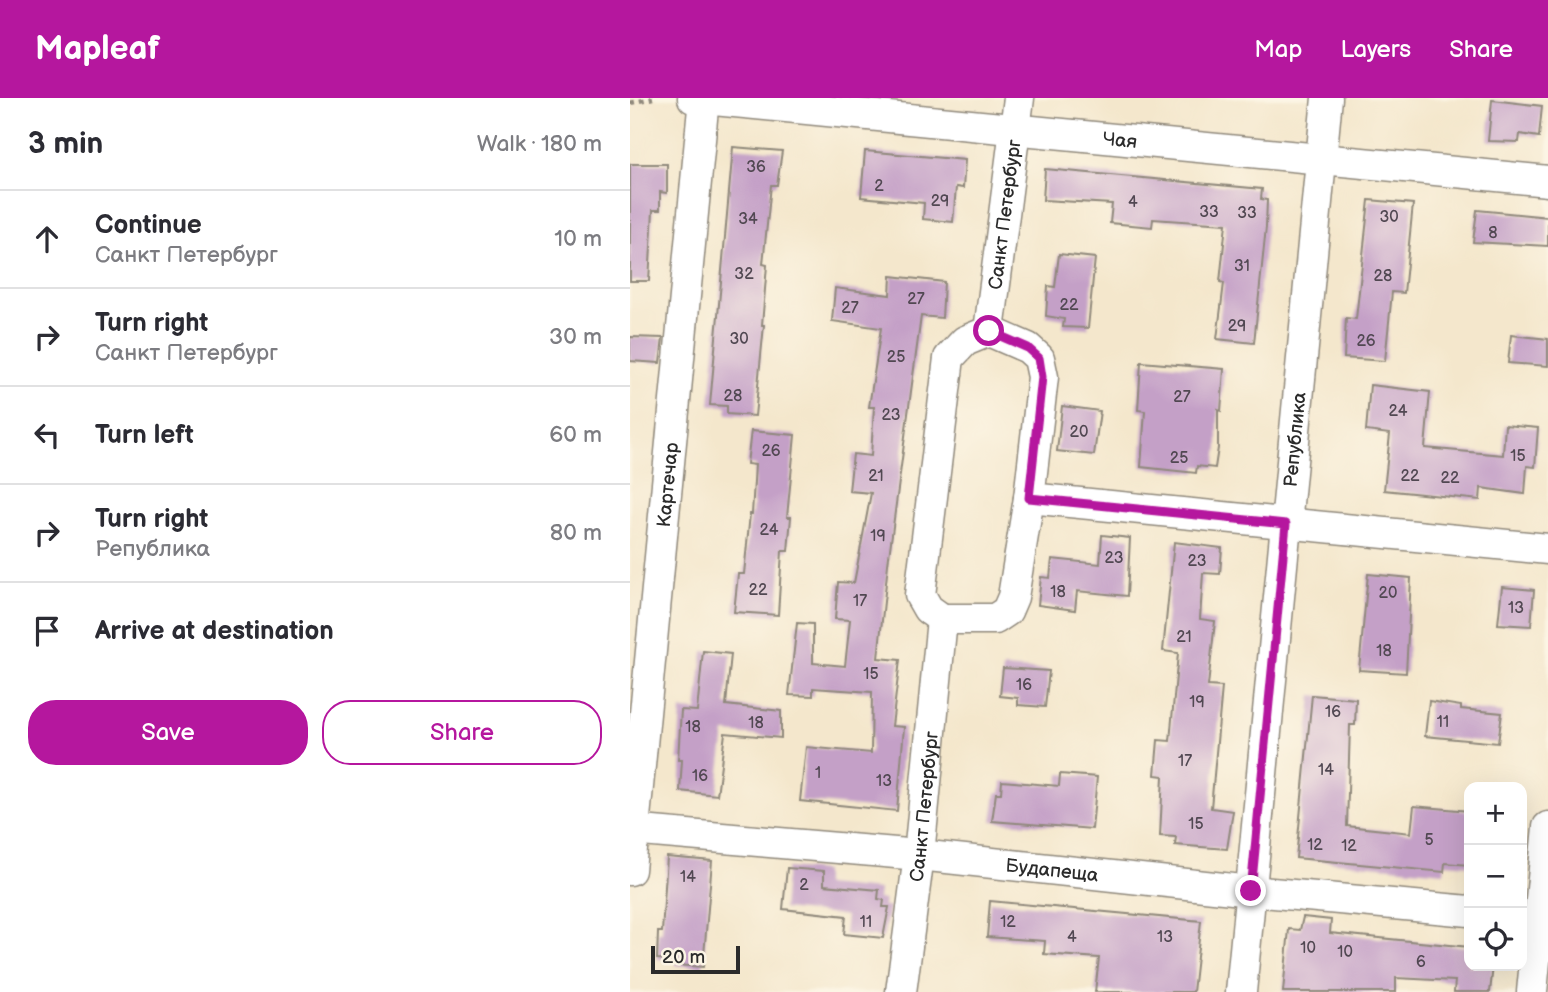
<!DOCTYPE html>
<meta charset="utf-8">
<style>
:root{--surface:#fff;--page:#f7f7f7;--text:#2b2b33;--muted:#7c7c81;--line:#e1e1e2;--accent:#b5179e}
body{margin:0;font-family:"Balsamiq Sans",sans-serif;background:var(--page);color:var(--text)}
.controls{position:absolute;right:21px;bottom:21px;display:grid;overflow:hidden;border-radius:14px;box-shadow:0 7px 28px #0002}
.controls button{width:63px;height:63px;display:grid;place-items:center;padding:0;border:0;border-bottom:2px solid var(--line);background:var(--surface);color:var(--text);font:35px sans-serif}
.scale{position:absolute;left:21px;bottom:18px;width:89px;box-sizing:border-box;padding-left:7px;border:4px solid #2b2b2b;border-top:0;font-size:19px;line-height:24px;white-space:nowrap;color:#2b2b2b;-webkit-text-stroke:5px #fcf5e5;paint-order:stroke}
.stop{position:absolute;width:21px;height:21px;margin:-16px;border:5px solid #b5179e;border-radius:50%;background:#fff}
.stop.end{background:#b5179e;border-color:#fff;box-shadow:0 2px 7px #0008}
.list{margin:0;padding:0;list-style:none}
h2{display:flex;justify-content:space-between;align-items:center;height:91px;margin:0;padding:0 28px;font-size:30px}
h2 small{font-size:23px;font-weight:400;color:var(--muted)}
.list li{display:grid;grid-template-columns:46px 1fr auto;gap:21px;align-items:center;box-sizing:border-box;height:98px;padding:0 28px;border-top:2px solid var(--line)}
.list b{display:block;font-size:26px;white-space:nowrap}
.list p{margin:0;font-size:23px;white-space:nowrap;color:var(--muted)}
.list em{font-size:23px;font-style:normal;color:var(--muted)}
.actions{display:flex;gap:14px;padding:21px 28px}
.actions a{flex:1;padding:16px 0;border:2px solid var(--accent);border-radius:28px;text-align:center;font-size:24px;color:var(--accent)}
.actions .main{background:var(--accent);color:#fff}
.icon{flex:none;width:38px;height:38px;fill:none;stroke:currentColor;stroke-width:2;stroke-linecap:round;stroke-linejoin:round}
.map{position:relative;flex:none;width:918px;height:894px;overflow:hidden}
header{display:flex;align-items:center;gap:42px;box-sizing:border-box;height:98px;padding:0 35px;background:var(--accent);color:#fff}
header strong{font-size:33px}
nav{display:flex;gap:38px;margin-inline-start:auto;font-size:24px}
main{display:flex}
aside{flex:1;background:var(--surface)}
.map>svg:first-child{display:block}
</style>
<header>
<strong>Mapleaf</strong>
<nav><a>Map</a><a>Layers</a><a>Share</a></nav>
</header>
<main>
<aside>
<h2>3 min<small>Walk · 180 m</small></h2>
<ul class="list">
<li><svg class="icon" aria-label="ahead" viewBox="0 0 24 24"><path d="M12 20V5M6 11l6-6 6 6"/></svg><div><b>Continue</b><p>Санкт Петербург</p></div><em>10 m</em></li>
<li><svg class="icon" aria-label="right" viewBox="0 0 24 24"><path d="M7 20v-9h11M14 6l5 5-5 5"/></svg><div><b>Turn right</b><p>Санкт Петербург</p></div><em>30 m</em></li>
<li><svg class="icon" aria-label="left" viewBox="0 0 24 24"><path d="M17 20v-9H6M10 6l-5 5 5 5"/></svg><div><b>Turn left</b></div><em>60 m</em></li>
<li><svg class="icon" aria-label="right" viewBox="0 0 24 24"><path d="M7 20v-9h11M14 6l5 5-5 5"/></svg><div><b>Turn right</b><p>Република</p></div><em>80 m</em></li>
<li><svg class="icon" aria-label="arrive" viewBox="0 0 24 24"><path d="M6 21V4h12l-3 4 3 4H6"/></svg><div><b>Arrive at destination</b></div></li>
</ul>
<div class="actions"><a class="main">Save</a><a>Share</a></div>
</aside>
<div class="map">
<svg width="918" height="894" viewBox="0 0 918 894">
<rect width="100%" height="100%" fill="#fcf5e5"/>
<filter id="ink" filterUnits="userSpaceOnUse"><feTurbulence type="fractalNoise" baseFrequency=".0143" numOctaves="2"/><feDisplacementMap in="SourceGraphic" scale="14" xChannelSelector="R" yChannelSelector="G"/><feConvolveMatrix kernelMatrix="1 2 1 2 8 2 1 2 1" color-interpolation-filters="sRGB"/></filter>
<filter id="wash" filterUnits="userSpaceOnUse"><feTurbulence type="fractalNoise" baseFrequency=".00686" numOctaves="4" result="noise"/><feDisplacementMap in="SourceGraphic" scale="28" xChannelSelector="R" yChannelSelector="G"/><feGaussianBlur stdDeviation="1.57" result="paint"/><feColorMatrix in="noise" values="0 0 0 0 0 0 0 0 0 0 0 0 0 0 0 0 0 1.4 0 .05"/><feComposite in="paint" operator="in"/></filter>
<g filter="url(#wash)">
<rect width="100%" height="100%" fill="#f4e7cc"/>
<g id="blocks">
<g fill="#c4a0c7">
<path d="M862,2L912,8L909,39L890,36L889,44L858,43Z"/>
<path d="M103,49L152,53L147,87H141L133,166L137,167L132,227H134L125,318L97,316V308L80,307Z"/>
<path d="M235,53L335,62L333,90L326,89L323,124L293,121L294,105L231,99Z"/>
<path d="M0,66H37V95L30,94V112H23L19,183H0Z"/>
<path d="M415,71L632,91L631,101L637,102L636,129L624,245L587,241L594,185L590,184L596,126L523,121L522,129L480,125L482,106L413,102Z"/>
<path d="M739,102L783,106L774,195L762,194L755,263L714,260L716,220L726,221Z"/>
<path d="M847,112L918,119V148L843,144Z"/>
<path d="M429,156L465,160L458,230L433,229L434,221L416,218L418,188L425,189Z"/>
<path d="M261,178L314,184L312,220L291,218L258,466L248,560L270,562L262,628L274,629L267,713L170,703L176,649L241,655L242,594L183,590V598L159,597L167,525L183,526V565L215,568L220,522L205,521L208,484L224,485L241,395L219,393L223,356L241,358L244,309H239L251,230L202,223L205,190L260,197Z"/>
<path d="M881,237L918,241V268L878,265Z"/>
<path d="M0,239L33,240L30,265L0,263Z"/>
<path d="M511,264L594,271L591,313L588,312V350L585,370L567,368L566,375L511,369L515,313L508,312Z"/>
<path d="M740,287L800,294L795,350L873,357L875,327L908,330L905,369L897,368L895,396L851,390L850,402L754,392L760,336L736,333Z"/>
<path d="M432,308L470,313L464,357L427,353Z"/>
<path d="M121,333L165,337L157,419H161L158,453H152L148,517L104,514L108,476H114L120,416H122L125,367L117,366Z"/>
<path d="M472,437L500,440L497,498L447,493L445,512L408,507L411,479L420,480L422,461L470,466Z"/>
<path d="M544,444L592,450L590,476L573,475L570,521L585,523L578,588L592,589L581,710L603,713L597,751L545,747L546,739L530,738L533,678L525,677L528,642L540,643L548,555L533,553Z"/>
<path d="M738,476L781,480L776,575L729,572Z"/>
<path d="M872,489L904,492L901,528L868,526Z"/>
<path d="M73,553L101,556L96,607L151,613V640L95,635L87,697L50,693L52,662H48L51,612L67,613Z"/>
<path d="M373,570L419,573L415,609L388,607V600L370,598Z"/>
<path d="M682,597L726,601L725,627H720L717,728L781,735L784,708L839,713V767L815,765L814,774L666,760Z"/>
<path d="M799,603L831,608V611L872,615L868,645L795,638Z"/>
<path d="M430,676L467,679L462,731L362,723L366,695H371L372,683L429,688Z"/>
<path d="M37,759L82,763L73,869L46,867V862L27,861L28,834H32Z"/>
<path d="M157,770L194,773V787L249,792L248,801L254,802L253,809H259L253,840L214,836L216,818L153,811Z"/>
<path d="M360,803L571,823L563,894H465L469,860L414,856L415,843L357,839Z"/>
<path d="M673,819L701,822L700,835L839,849V868H863L860,894H824L825,883L766,880V894H653L659,831L670,832Z"/>
</g>
</g>
</g>
<g filter="url(#ink)">
<use href="#blocks" fill-opacity="0" stroke="#90897c" stroke-width="2"/>
<g fill="none" stroke-linecap="round" stroke-linejoin="round">
<g stroke="#90897c" stroke-width="33">
<g id="minor">
<path id="s1" d="M63,0L918,83"/>
<path d="M399,400L918,451"/>
<path id="s2" d="M312,521L298,511L290,497L319,260L335,243L359,233L389,0"/>
<path id="s3" d="M0,732L289,757L621,793L839,813"/>
<path id="s4" d="M0,772L74,0"/>
<path id="s5" d="M271,894L289,757L312,521H365L377,513L383,499L399,400L413,279L409,260L398,250L359,233"/>
<path id="s6" d="M611,894L697,0"/>
<path d="M902,894L918,729"/>
</g>
</g>
<path stroke="#90897c" stroke-width="4.5" stroke-dasharray="5 5" stroke-linecap="butt" d="M0,5L23,0"/>
<use href="#minor" stroke="#fff" stroke-width="30"/>
</g>
</g>
<g fill="none" stroke-linecap="round" stroke-linejoin="round" filter="url(#ink)">
<path stroke="#b5179e" stroke-width="9" d="M359,233L398,250L409,260L412,279L399,400L656,426L621,793"/>
</g>
<g text-anchor="middle" stroke-width="5" stroke-linejoin="round" paint-order="stroke">
<g font-size="16" fill="#514852">
<text x="126" y="74">36</text>
<text x="249" y="93">2</text>
<text x="310" y="108">29</text>
<text x="503" y="109">4</text>
<text x="579" y="119">33</text>
<text x="617" y="120">33</text>
<text x="759" y="124">30</text>
<text x="118" y="126">34</text>
<text x="863" y="140">8</text>
<text x="612" y="173">31</text>
<text x="114" y="181">32</text>
<text x="753" y="183">28</text>
<text x="286" y="206">27</text>
<text x="439" y="212">22</text>
<text x="220" y="215">27</text>
<text x="607" y="233">29</text>
<text x="109" y="246">30</text>
<text x="736" y="248">26</text>
<text x="266" y="264">25</text>
<text x="103" y="303">28</text>
<text x="552" y="304">27</text>
<text x="768" y="318">24</text>
<text x="261" y="322">23</text>
<text x="449" y="339">20</text>
<text x="141" y="358">26</text>
<text x="888" y="363">15</text>
<text x="549" y="365">25</text>
<text x="246" y="383">21</text>
<text x="780" y="383">22</text>
<text x="820" y="385">22</text>
<text x="139" y="437">24</text>
<text x="248" y="443">19</text>
<text x="484" y="465">23</text>
<text x="567" y="468">23</text>
<text x="128" y="497">22</text>
<text x="428" y="499">18</text>
<text x="758" y="500">20</text>
<text x="230" y="508">17</text>
<text x="886" y="515">13</text>
<text x="554" y="544">21</text>
<text x="754" y="558">18</text>
<text x="241" y="581">15</text>
<text x="394" y="592">16</text>
<text x="567" y="609">19</text>
<text x="703" y="619">16</text>
<text x="813" y="629">11</text>
<text x="126" y="630">18</text>
<text x="63" y="634">18</text>
<text x="555" y="668">17</text>
<text x="696" y="677">14</text>
<text x="188" y="680">1</text>
<text x="70" y="683">16</text>
<text x="254" y="688">13</text>
<text x="566" y="731">15</text>
<text x="799" y="747">5</text>
<text x="685" y="752">12</text>
<text x="719" y="753">12</text>
<text x="58" y="784">14</text>
<text x="174" y="792">2</text>
<text x="236" y="829">11</text>
<text x="378" y="829">12</text>
<text x="442" y="844">4</text>
<text x="535" y="844">13</text>
<text x="678" y="855">10</text>
<text x="715" y="859">10</text>
<text x="791" y="869">6</text>
</g>
<g font-size="19" fill="#2b2b2b" stroke="#fcf5e5">
<text dy="7" stroke="none"><textPath href="#s1" startOffset="429">Чая</textPath></text>
<text dy="7" stroke="none"><textPath href="#s2" startOffset="439">Санкт Петербург</textPath></text>
<text dy="7" stroke="none"><textPath href="#s6" startOffset="555">Република</textPath></text>
<text dy="7" stroke="none"><textPath href="#s4" startOffset="387">Картечар</textPath></text>
<text dy="7" stroke="none"><textPath href="#s5" startOffset="187">Санкт Петербург</textPath></text>
<text dy="7" stroke="none"><textPath href="#s3" startOffset="424">Будапеща</textPath></text>
</g>
</g>
</svg>
<div class="controls">
<button>+</button>
<button>−</button>
<button><svg class="icon" aria-label="locate" viewBox="0 0 24 24"><circle cx="12" cy="12" r="6"/><path d="M12 2v4M12 18v4M2 12h4M18 12h4"/></svg></button>
</div>
<div class="scale">20 m</div>
<div class="stop" style="left:359px;top:233px"></div>
<div class="stop end" style="left:621px;top:793px"></div>
</div>
</main>
